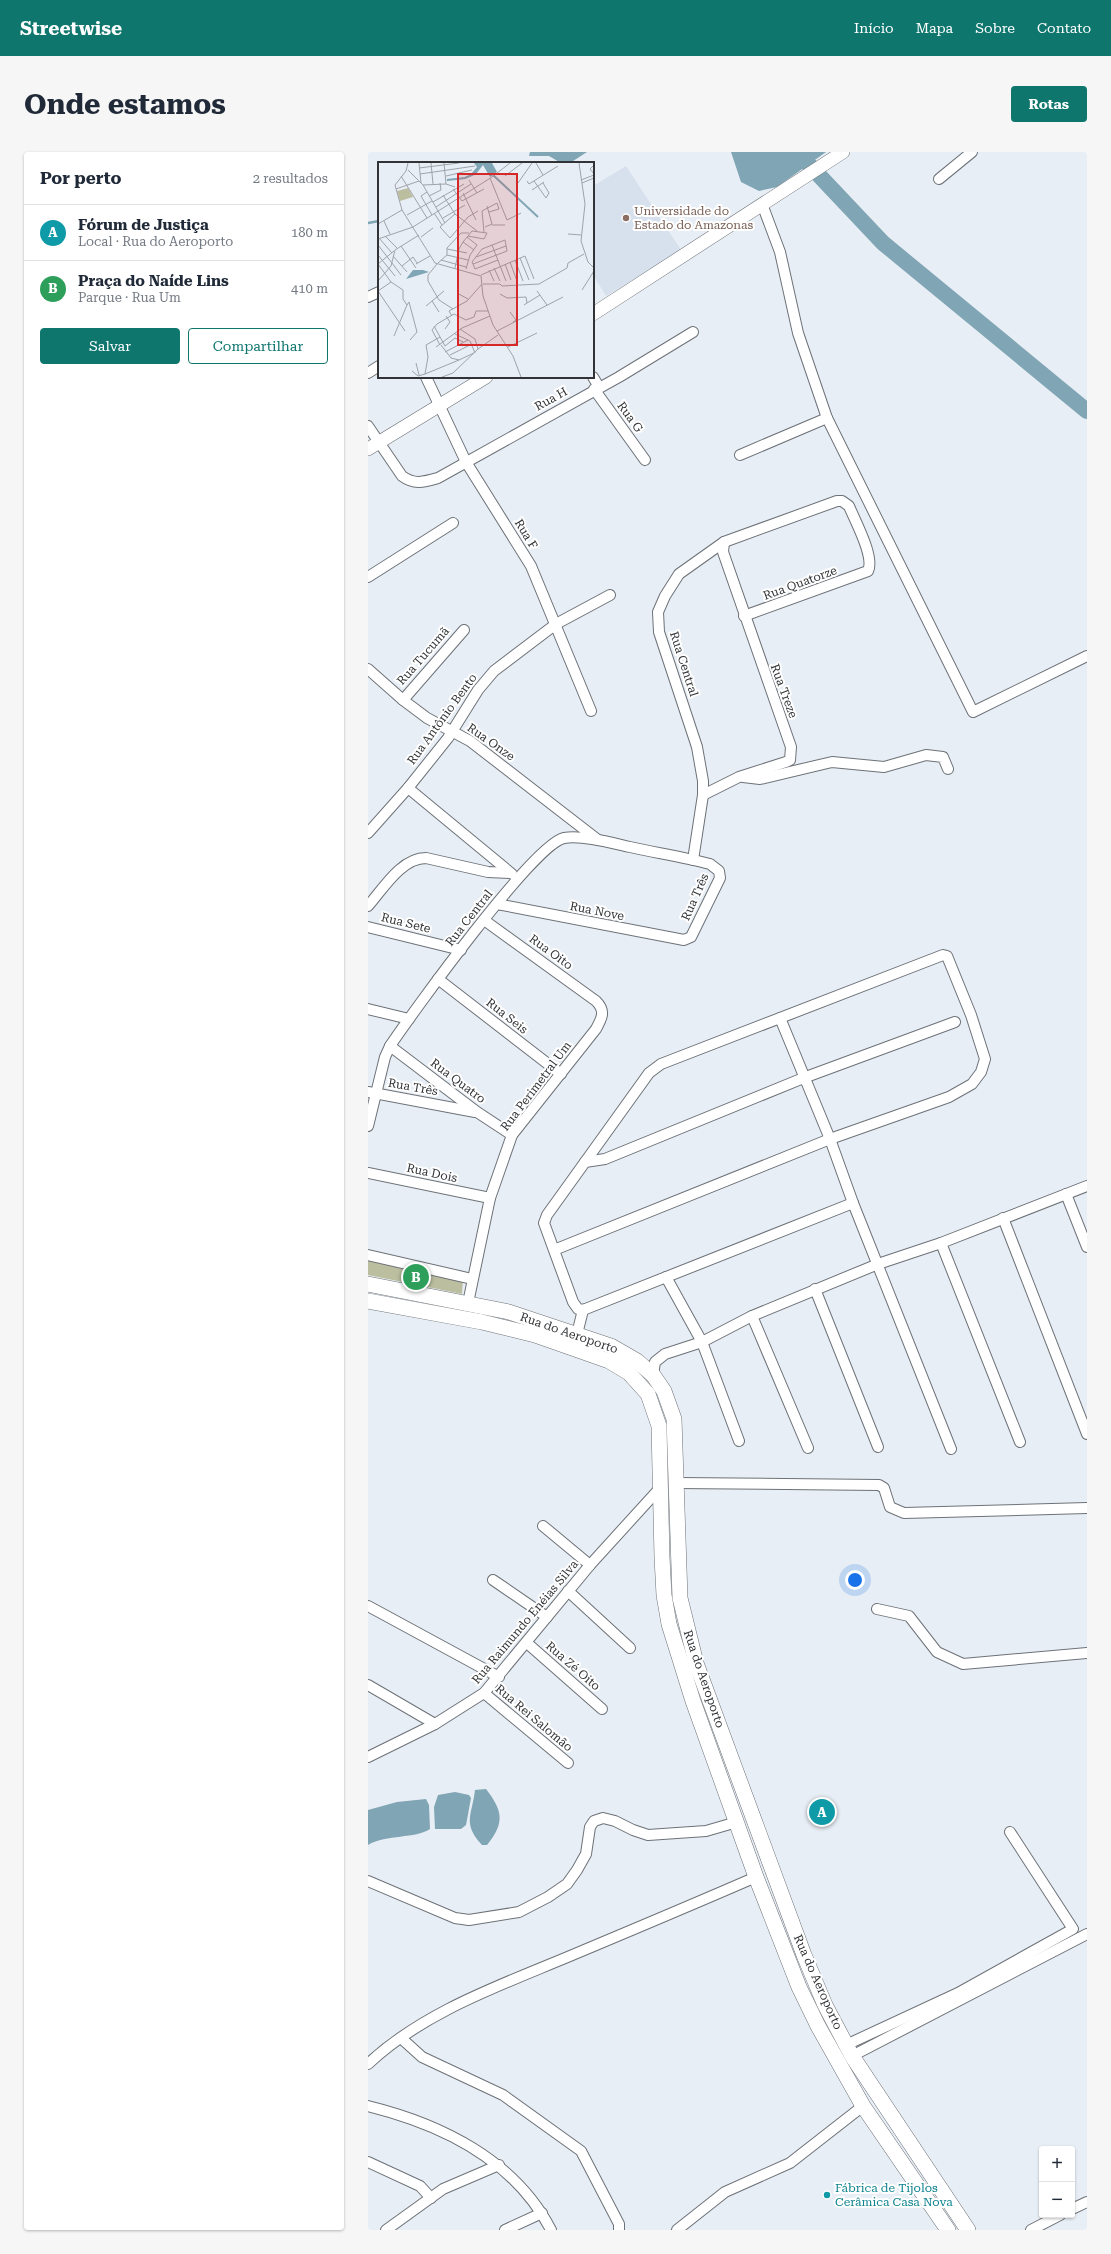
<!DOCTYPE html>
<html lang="pt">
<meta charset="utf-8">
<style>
:root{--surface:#fff;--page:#f6f6f7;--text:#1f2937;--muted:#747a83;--line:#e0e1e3;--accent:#0f766e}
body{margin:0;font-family:"Roboto Serif",serif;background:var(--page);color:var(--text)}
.controls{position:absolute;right:12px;bottom:12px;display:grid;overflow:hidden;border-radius:4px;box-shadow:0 1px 3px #0004}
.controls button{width:36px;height:36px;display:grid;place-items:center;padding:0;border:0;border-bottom:1px solid var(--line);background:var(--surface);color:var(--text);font:20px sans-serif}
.you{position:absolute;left:487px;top:1428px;width:14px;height:14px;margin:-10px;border:3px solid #fff;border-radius:50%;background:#1a73e8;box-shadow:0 0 0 6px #1a73e833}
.badge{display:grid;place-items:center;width:26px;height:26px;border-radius:50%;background:var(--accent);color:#fff;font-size:13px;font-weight:700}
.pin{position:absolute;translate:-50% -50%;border:2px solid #fff;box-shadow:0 1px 4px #0006}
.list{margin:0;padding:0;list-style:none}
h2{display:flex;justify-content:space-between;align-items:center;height:52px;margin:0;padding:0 16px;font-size:17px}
h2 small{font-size:13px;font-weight:400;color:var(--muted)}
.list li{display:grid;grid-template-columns:26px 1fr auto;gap:12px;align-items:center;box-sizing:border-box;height:56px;padding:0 16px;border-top:1px solid var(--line)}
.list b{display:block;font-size:15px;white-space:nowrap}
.list p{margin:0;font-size:13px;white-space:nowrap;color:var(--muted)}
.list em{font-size:13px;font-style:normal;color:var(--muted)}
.actions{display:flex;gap:8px;padding:12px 16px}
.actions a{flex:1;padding:9px 0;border:1px solid var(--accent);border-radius:4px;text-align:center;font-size:14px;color:var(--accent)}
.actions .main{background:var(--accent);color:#fff}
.map{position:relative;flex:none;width:719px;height:2078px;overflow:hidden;border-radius:4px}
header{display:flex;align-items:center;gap:24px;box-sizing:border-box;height:56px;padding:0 20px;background:var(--accent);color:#fff}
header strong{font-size:19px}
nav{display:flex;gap:22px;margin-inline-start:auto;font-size:14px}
.intro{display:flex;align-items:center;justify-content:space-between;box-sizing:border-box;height:96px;padding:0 24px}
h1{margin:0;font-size:28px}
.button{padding:10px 18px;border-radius:4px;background:var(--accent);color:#fff;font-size:14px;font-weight:700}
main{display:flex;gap:24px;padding:0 24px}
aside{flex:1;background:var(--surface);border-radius:4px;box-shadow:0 1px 3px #0004}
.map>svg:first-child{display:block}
</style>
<header>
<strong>Streetwise</strong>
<nav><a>Início</a><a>Mapa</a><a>Sobre</a><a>Contato</a></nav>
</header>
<div class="intro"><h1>Onde estamos</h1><a class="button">Rotas</a></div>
<main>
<aside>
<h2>Por perto<small>2 resultados</small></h2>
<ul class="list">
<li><span class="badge" style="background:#0f9aa8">A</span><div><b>Fórum de Justiça</b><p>Local · Rua do Aeroporto</p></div><em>180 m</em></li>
<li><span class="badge" style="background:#2e9e5b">B</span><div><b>Praça do Naíde Lins</b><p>Parque · Rua Um</p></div><em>410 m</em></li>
</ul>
<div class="actions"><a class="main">Salvar</a><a>Compartilhar</a></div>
</aside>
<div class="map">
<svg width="719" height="2078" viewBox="0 0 719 2078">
<rect width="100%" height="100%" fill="#e8eef5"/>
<path fill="#d7e0ed" d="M258,14L313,98L238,144L225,123V34Z"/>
<path fill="#bcbea0" d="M0,1105L95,1126L94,1142L0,1123Z"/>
<g fill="#80a5b4">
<path d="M162,0H219L202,11H193L181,4H161Z"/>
<path d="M363,0H458L409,35L391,39L373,30Z"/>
<path d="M118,1637C135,1659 137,1671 119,1693H114C94,1671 104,1664 107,1638Z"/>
<path d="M87,1640L101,1643L103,1646L98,1673L93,1677H67L66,1655L70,1643Z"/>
<path d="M58,1647L61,1653L62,1677C47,1687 19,1682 0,1693V1658L29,1650Z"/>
</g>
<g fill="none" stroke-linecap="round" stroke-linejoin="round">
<path stroke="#80a5b4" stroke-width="2.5" d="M0,71L11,69"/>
<path stroke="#80a5b4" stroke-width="16" d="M429,0L515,91L719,259"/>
<g stroke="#6d7278" stroke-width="12">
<g id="minor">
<path d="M571,27L604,0"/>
<path d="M394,52L412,100L430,181L459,266L605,560L719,504"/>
<path d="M0,145L11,140"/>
<path d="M0,221L11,214"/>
<path d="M58,225L98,310L163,414L223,559"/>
<path d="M225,225L231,235"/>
<path d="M226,237L277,308"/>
<path d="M0,274L34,324C46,333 56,330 70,326L251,225L325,180"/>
<path d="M372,303L459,266"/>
<path d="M0,425L85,371"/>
<path d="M0,517L35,548L59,566L102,589L230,688"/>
<path d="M35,548L96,478"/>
<path d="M375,625L392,627L464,610L516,615L558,603L575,605L580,617"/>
<path d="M40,636L144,722"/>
<path d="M335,643L371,625L418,610L422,608L423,595L355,400L356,390"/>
<path d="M0,681L40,636L80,586L110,538L126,519L188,472L242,443"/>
<path d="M325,708L335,643V629L329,595L291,480L290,460L297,444L311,422L356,390L469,349H474L481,354C487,369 507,405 500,419L376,464"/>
<path d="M0,754C15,737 33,706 58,706L120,720L142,721"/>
<path d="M0,775L93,798"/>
<path d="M70,827L193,922"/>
<path d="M0,857L41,867"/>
<path d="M412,866L462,987L485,1051L583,1297"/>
<path d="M22,894L109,960L144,983"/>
<path d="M0,940L107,960"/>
<path d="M0,974L17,905L22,894C45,860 166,692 196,686C215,683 244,691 262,695C289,701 316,705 342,712L351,719L352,726L323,785L316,788L129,752"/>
<path d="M217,1010L237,1007L438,925L587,870"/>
<path d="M0,1021L122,1046"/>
<path d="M698,1042L719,1095"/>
<path d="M635,1066L719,1282"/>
<path d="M573,1091L652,1290"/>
<path d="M186,1098L462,987L581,945L604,932L613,920L617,907L603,863L579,804L575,803L293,912L281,921L179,1063L176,1071L205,1150L210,1157L215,1158L485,1051"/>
<path d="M0,1103L104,1127"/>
<path d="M298,1125L334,1190L371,1289"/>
<path d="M447,1137L510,1295"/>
<path d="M100,1151L122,1046L144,983L228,877C234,866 238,859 228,849L116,768"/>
<path d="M384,1164L440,1296"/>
<path d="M209,1182L215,1158"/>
<path d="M285,1223L287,1210L297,1202L334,1190L384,1164L510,1112L573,1091L719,1034"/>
<path d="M308,1331L511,1333L516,1336L522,1355L536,1361L719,1356"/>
<path d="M175,1374L222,1413"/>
<path d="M125,1428L179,1465"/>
<path d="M200,1439L262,1496"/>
<path d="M0,1454L131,1525"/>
<path d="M509,1457L541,1464L569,1500L595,1512L719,1501"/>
<path d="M159,1491L234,1557"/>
<path d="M0,1533L67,1572"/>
<path d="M116,1541L200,1611"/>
<path d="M0,1605L67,1572L116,1541L222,1413L292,1336"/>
<path d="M0,1729L87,1766L101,1768L151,1760L180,1745L199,1732L209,1718L218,1702L222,1675L226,1669L235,1666L247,1669L265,1678L280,1683L338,1679L369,1670"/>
<path d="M33,1886L54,1905L135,1943L213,1999L251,2072V2078"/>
<path d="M478,1893L590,1841L705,1777L642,1680"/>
<path d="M484,1904L719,1782"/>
<path d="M0,1912C55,1860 133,1833 202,1804C264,1778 326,1752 388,1725"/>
<path d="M0,1954C73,1972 147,2008 183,2078"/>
<path d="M0,2010L52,2034L63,2046"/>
<path d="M704,2057L719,2050"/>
<path d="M18,2078L75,2037L131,2013"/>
<path d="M137,2078L174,2061"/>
<path d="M309,2078L357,2040L422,2011L495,1954"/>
<path d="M663,2078L692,2063"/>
</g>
</g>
<g stroke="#6d7278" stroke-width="14">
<g id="tertiary">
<path d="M225,162L475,0"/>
<path d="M0,297L118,225"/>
</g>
</g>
<g stroke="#6d7278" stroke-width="16">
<g id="secondary">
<path d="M0,1132L141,1160L243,1194L269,1209L285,1223L296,1239L306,1267L312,1446L328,1511L436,1803L457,1853L484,1904L600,2078"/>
<path d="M0,1149L114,1170L167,1183L241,1209L261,1221L280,1242L291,1274L294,1405L296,1443L301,1472L325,1549L388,1725L431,1835L450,1874L495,1954L580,2078"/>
</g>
</g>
<use href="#minor" stroke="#fff" stroke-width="10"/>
<use href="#tertiary" stroke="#fff" stroke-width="13"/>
<use href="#secondary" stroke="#fff" stroke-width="15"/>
</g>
<circle fill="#8d6e63" stroke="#fff" stroke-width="1.5" cx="258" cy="66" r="4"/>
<circle fill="#0f9aa8" stroke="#fff" stroke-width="1.5" cx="459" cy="2043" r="4"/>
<g text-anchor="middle" stroke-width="4" stroke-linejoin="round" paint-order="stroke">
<g font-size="12" fill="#785e54" stroke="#fff" text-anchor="start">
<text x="266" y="63">Universidade do<tspan x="266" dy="14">Estado do Amazonas</tspan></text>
</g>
<g font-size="12" fill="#313336" stroke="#fff">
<text transform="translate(183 247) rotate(-29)" y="4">Rua H</text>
<text transform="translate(262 265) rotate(54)" y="4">Rua G</text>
<text transform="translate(158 382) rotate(59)" y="4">Rua F</text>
<text transform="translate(432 431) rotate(-20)" y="4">Rua Quatorze</text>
<text transform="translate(55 504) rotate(-49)" y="4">Rua Tucumã</text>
<text transform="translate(316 512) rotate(72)" y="4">Rua Central</text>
<text transform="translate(416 539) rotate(70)" y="4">Rua Treze</text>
<text transform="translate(74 567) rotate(-54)" y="4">Rua Antônio Bento</text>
<text transform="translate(123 590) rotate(35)" y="4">Rua Onze</text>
<text transform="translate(327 745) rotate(-66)" y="4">Rua Três</text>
<text transform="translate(229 759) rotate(11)" y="4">Rua Nove</text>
<text transform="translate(101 766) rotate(-52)" y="4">Rua Central</text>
<text transform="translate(38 771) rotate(14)" y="4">Rua Sete</text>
<text transform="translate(183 800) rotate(36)" y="4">Rua Oito</text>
<text transform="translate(139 864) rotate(38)" y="4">Rua Seis</text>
<text transform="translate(90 929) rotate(37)" y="4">Rua Quatro</text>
<text transform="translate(168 934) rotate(-53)" y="4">Rua Perimetral Um</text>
<text transform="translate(45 935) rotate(10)" y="4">Rua Três</text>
<text transform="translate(64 1021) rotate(12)" y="4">Rua Dois</text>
<text transform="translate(201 1181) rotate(19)" y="4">Rua do Aeroporto</text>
<text transform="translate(157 1470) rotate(-50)" y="4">Rua Raimundo Enéias Silva</text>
<text transform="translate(205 1514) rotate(41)" y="4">Rua Zé Oito</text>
<text transform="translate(336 1527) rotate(71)" y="4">Rua do Aeroporto</text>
<text transform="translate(166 1566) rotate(40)" y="4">Rua Rei Salomão</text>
<text transform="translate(450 1830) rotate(66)" y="4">Rua do Aeroporto</text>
</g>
<g font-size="12" fill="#0d838f" stroke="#fff" text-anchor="start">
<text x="467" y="2040">Fábrica de Tijolos<tspan x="467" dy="14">Cerâmica Casa Nova</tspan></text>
</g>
</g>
<g transform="translate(10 10)">
<rect width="216" height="216" fill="#e8eef5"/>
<path d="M30,26L35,35L22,39L19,29Z" fill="#bcbea0"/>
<path d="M96,1H114L119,10L112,15L105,3L98,12H93L99,5ZM35,108H45L51,110L28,117Z" fill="#80a5b4"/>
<path fill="none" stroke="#80a5b4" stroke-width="2" d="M115,13L160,55M69,18L87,16L96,12"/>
<path fill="none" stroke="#9fa3a9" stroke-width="1" d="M30,1L28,9L17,23L24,48L57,101L103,114L105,134L115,163L135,194L143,215M41,1L43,21M53,1L55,22M66,1L68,22M158,1L165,13M201,1L207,42L203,79L210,100L216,106M216,3L212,7L216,12M41,6L81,1M30,8L45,23L67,61M42,12L97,4M23,14L49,56M68,14L94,8M127,14L144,1M112,16L129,58L143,51M91,18L99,31M203,18L216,13M149,19L151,22L180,4M156,19L168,36L171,31L165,21M140,21L154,1M204,21L216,16M45,23L68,22L77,25M18,27L41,19M75,27L84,39L106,27M154,28L166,20M49,30L43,34L54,53M85,31L98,58M65,33L77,52L99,69M51,34L63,28L62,21M55,40L86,22M58,45L93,22M56,51L64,63M77,52L62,65L72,76L90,55L100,49M29,53L54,39M65,56L87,43M6,59L12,72M0,62L24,48M114,63H127M107,65L114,62L109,44M106,70L104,49L119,41L121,47L111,50M190,72L203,73M7,74L19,86M43,75L55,66M1,76L14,91M0,77L35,65L114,15L132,1M85,80L96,88M0,83L14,101M114,83L128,119M23,84L38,106M69,87L89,91M0,93L17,114M69,93L90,98M15,94L29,110M98,95L128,84M142,96L151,118M63,98L88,105M137,98L145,119M132,100L139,119M14,101L23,113M60,101L69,93V86L83,71H91M0,102L13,120L25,128V137L29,143L31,140L39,170L32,178M0,102L16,89M38,102L52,94M59,102L50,113V119L61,138L75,147M95,102L129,89L127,78L104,87L94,100L95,102L97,107L120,98M127,102L133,118M24,104L35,95L39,101M77,106L81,87L85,80L90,74L94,69L109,71L106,77L90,74M116,106L122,119M88,107L92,93L99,83L89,75M111,108L116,119M103,113L147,94L156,117M0,119L13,104L17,88L41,73M105,122H122L124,124L161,122L189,106L190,101L206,92M204,128L216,109M0,129L27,169M0,129L13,120M159,129L169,143M79,131L90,137M122,132L129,136L148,135L149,141L146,143M54,139L61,150M149,141L162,133M48,144L66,129M132,150L138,158L135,160M74,154L71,149L89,139L104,122M56,164L67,184L77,176L85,180M67,167L72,160L68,154M82,167L97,177L100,187M119,169L185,135M77,172L92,179L97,191M16,174L29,143M62,183L54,168L59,162L76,152L88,158L96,155L98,149H110M63,183L73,196L81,198L96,191M58,185L84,166L112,154M130,185L159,171M67,190L90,178M72,193L94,182M38,201L41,213M34,209L40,214L47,212L81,198M47,212L50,195L48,183L62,175M64,215L75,211L100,187L120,173"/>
<path fill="#d62828" fill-opacity="0.15" stroke="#d62828" stroke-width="2" d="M80,12H139V183H80Z"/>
<rect width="216" height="216" fill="none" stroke="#313336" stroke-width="2"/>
</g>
</svg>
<div class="controls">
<button>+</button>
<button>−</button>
</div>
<div class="you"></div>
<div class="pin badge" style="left:454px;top:1660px;background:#0f9aa8">A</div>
<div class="pin badge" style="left:48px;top:1125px;background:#2e9e5b">B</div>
</div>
</main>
